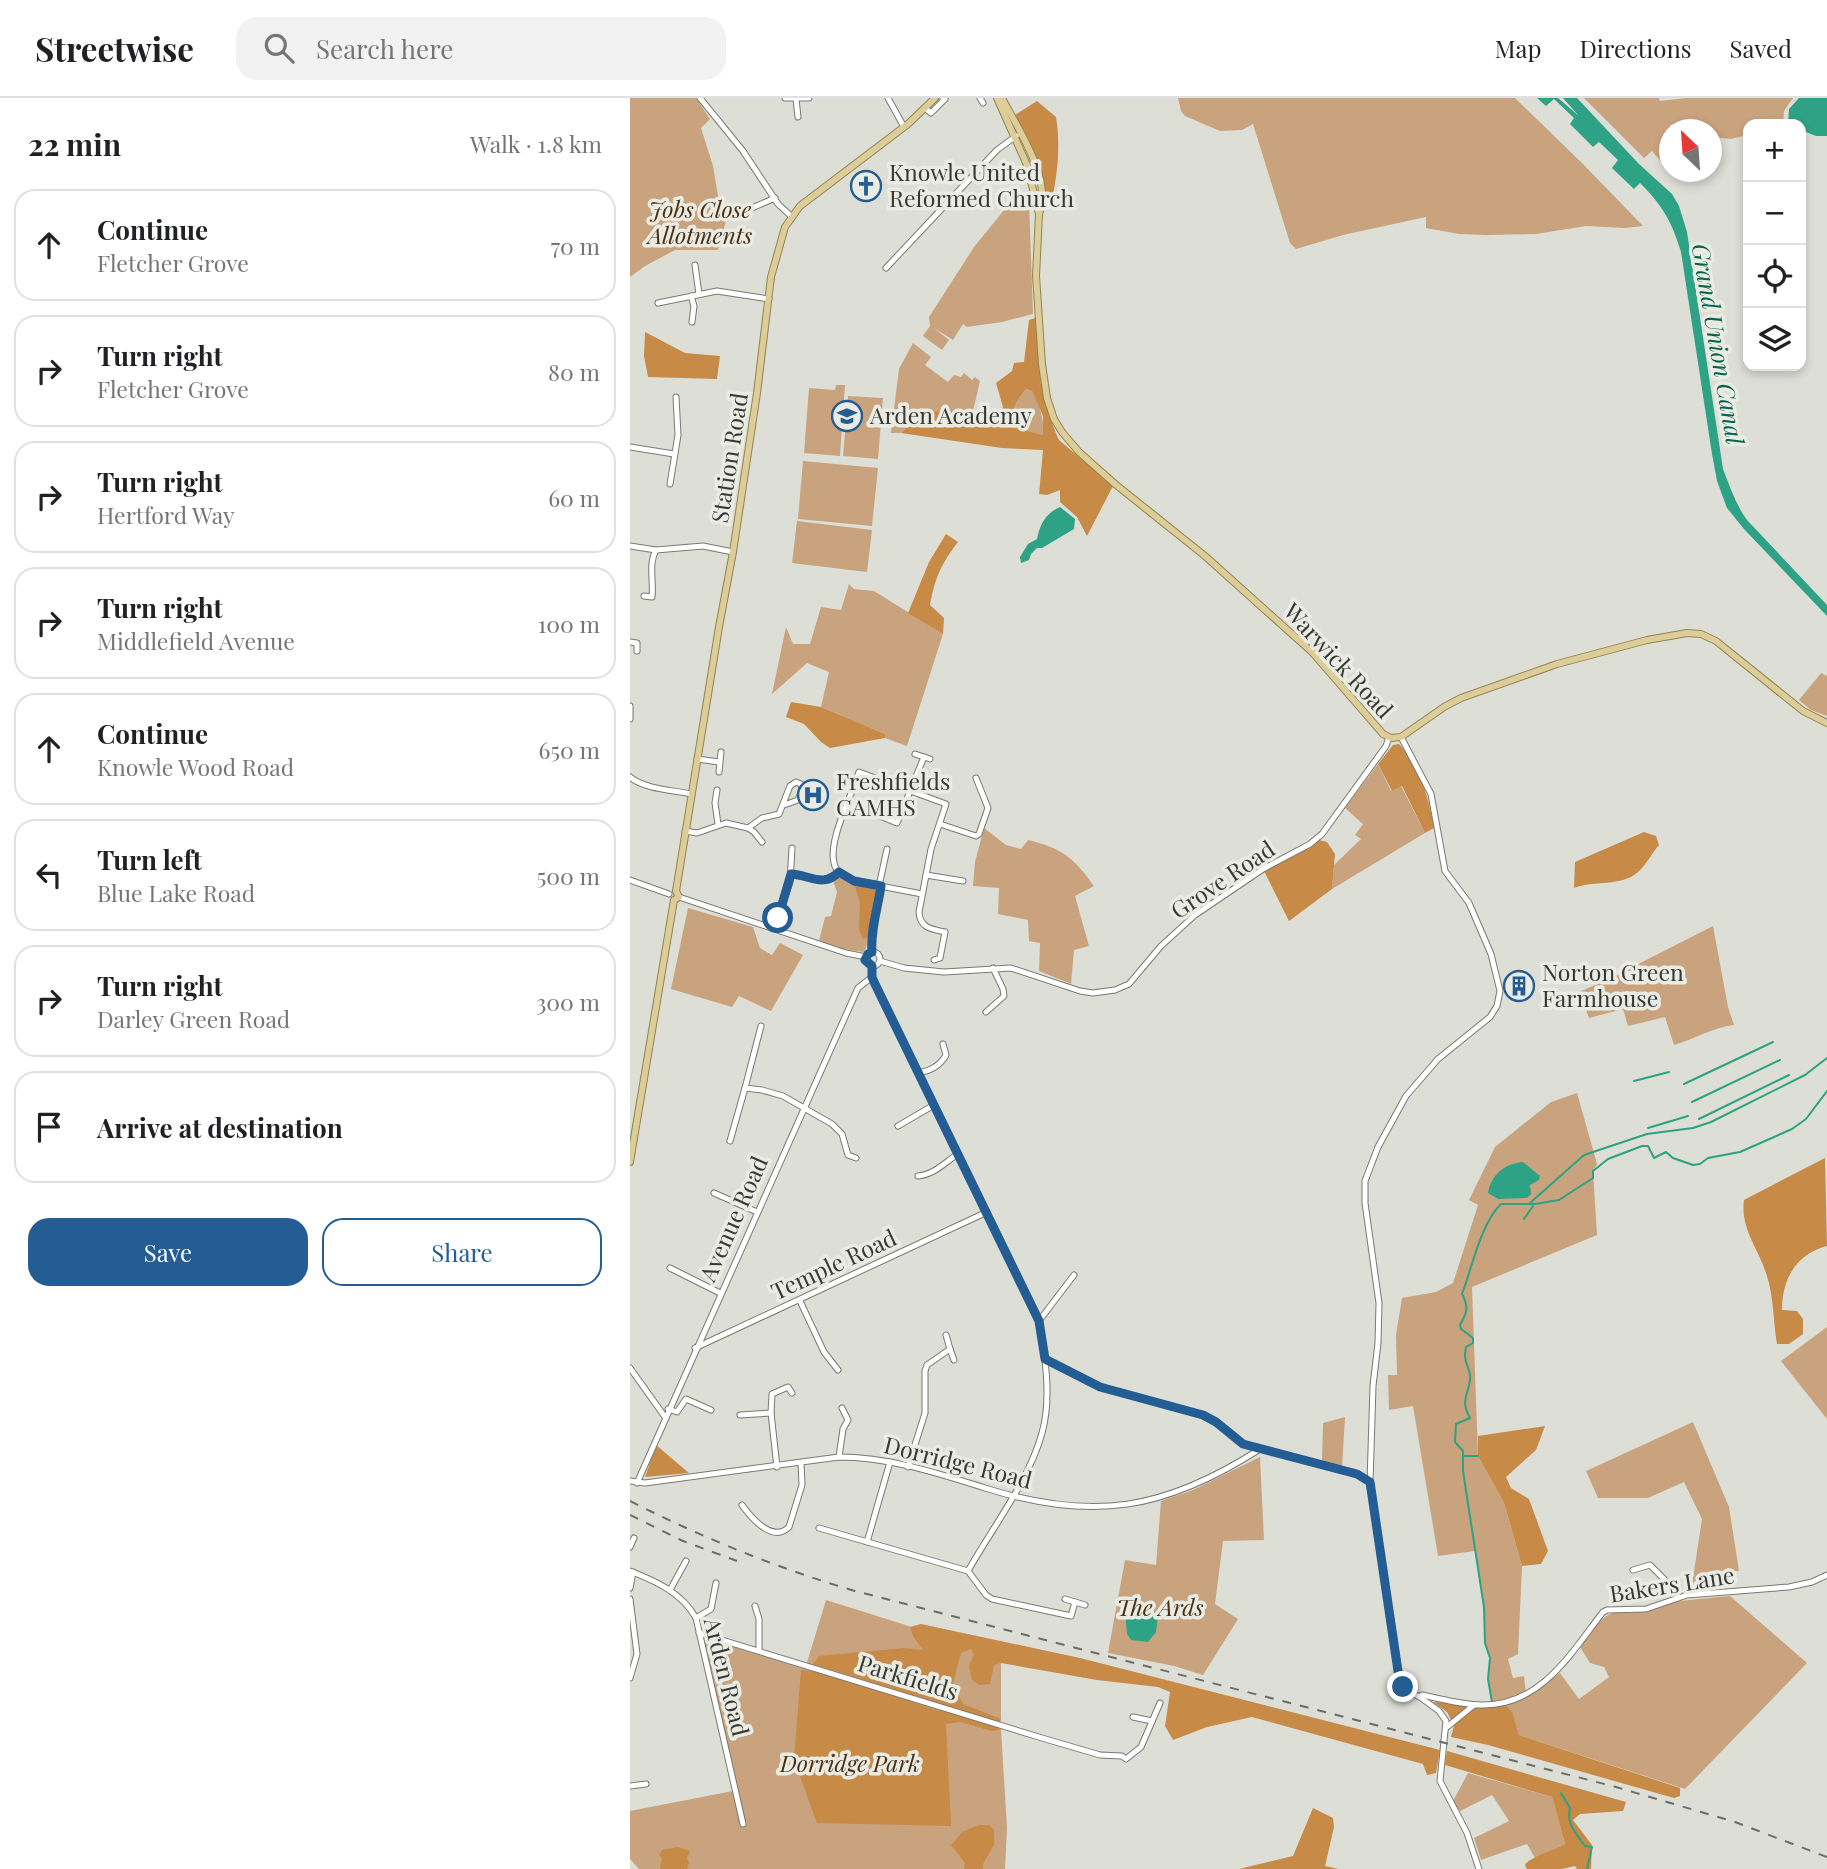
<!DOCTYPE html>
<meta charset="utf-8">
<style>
:root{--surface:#fff;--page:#f2f2f2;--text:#202124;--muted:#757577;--line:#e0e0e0;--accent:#235d94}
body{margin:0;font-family:"Playfair Display",serif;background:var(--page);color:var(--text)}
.controls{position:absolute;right:21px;top:21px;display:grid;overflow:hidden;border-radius:14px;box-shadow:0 4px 10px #0003}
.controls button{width:63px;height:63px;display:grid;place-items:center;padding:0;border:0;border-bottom:2px solid var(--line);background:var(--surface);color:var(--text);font:35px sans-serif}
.compass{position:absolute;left:1029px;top:21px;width:63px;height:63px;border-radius:50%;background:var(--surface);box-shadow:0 4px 10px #0003;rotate:335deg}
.stop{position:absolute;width:21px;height:21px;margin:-16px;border:5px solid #235d94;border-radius:50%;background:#fff}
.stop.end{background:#235d94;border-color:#fff;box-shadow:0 2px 7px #0008}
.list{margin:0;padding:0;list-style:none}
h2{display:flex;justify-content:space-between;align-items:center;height:91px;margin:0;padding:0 28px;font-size:30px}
h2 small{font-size:23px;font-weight:400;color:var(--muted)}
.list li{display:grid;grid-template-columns:46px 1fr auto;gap:21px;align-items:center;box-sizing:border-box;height:112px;margin:0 14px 14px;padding:0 14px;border:2px solid var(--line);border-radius:21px}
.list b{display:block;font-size:26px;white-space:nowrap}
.list p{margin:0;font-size:23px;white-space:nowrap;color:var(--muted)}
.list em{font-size:23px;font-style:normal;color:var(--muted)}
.actions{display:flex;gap:14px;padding:21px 28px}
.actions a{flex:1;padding:16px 0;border:2px solid var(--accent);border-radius:21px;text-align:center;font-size:24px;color:var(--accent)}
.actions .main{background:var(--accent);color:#fff}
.icon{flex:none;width:38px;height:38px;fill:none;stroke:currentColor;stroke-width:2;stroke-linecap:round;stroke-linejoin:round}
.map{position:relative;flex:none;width:1197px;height:1771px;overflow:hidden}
header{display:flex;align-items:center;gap:42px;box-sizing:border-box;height:98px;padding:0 35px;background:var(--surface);border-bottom:2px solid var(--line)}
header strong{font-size:33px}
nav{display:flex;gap:38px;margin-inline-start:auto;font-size:24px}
.search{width:490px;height:63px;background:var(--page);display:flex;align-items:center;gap:18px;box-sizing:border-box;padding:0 24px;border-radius:21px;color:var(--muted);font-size:26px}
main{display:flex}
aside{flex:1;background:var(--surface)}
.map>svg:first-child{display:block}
</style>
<header>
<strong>Streetwise</strong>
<div class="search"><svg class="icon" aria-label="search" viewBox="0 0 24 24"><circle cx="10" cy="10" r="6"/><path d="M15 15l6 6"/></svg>Search here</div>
<nav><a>Map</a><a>Directions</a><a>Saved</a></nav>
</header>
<main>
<aside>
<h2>22 min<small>Walk · 1.8 km</small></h2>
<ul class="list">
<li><svg class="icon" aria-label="ahead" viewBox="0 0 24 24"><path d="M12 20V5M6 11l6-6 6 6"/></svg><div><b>Continue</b><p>Fletcher Grove</p></div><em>70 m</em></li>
<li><svg class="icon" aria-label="right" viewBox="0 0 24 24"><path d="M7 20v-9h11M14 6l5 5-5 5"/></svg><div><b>Turn right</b><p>Fletcher Grove</p></div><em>80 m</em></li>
<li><svg class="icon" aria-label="right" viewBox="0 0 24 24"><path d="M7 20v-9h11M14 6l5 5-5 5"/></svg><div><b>Turn right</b><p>Hertford Way</p></div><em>60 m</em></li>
<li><svg class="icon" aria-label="right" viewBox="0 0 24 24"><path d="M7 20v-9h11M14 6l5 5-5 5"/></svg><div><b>Turn right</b><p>Middlefield Avenue</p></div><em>100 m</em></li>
<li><svg class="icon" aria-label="ahead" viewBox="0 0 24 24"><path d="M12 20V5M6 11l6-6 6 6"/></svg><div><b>Continue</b><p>Knowle Wood Road</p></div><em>650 m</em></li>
<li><svg class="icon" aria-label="left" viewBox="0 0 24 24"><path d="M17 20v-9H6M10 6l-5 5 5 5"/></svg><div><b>Turn left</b><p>Blue Lake Road</p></div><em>500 m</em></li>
<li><svg class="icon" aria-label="right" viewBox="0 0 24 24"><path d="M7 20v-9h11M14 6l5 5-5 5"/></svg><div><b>Turn right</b><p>Darley Green Road</p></div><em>300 m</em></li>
<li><svg class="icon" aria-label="arrive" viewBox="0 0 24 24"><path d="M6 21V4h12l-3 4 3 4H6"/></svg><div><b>Arrive at destination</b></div></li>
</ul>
<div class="actions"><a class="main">Save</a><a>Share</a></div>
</aside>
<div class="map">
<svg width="1197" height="1771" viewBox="0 0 1197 1771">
<rect width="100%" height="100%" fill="#dddfd7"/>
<g fill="#c9a37e">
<path d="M0,0H66L80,21L71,30L83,68L90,110L96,123L88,152H45L15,168L0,179Z"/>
<path d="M548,0H885L953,66L1013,128L995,130L956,128L906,136L856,137L829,136L796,130V119L713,137L666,151L660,145L623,26L612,32L590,33L555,18L551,13Z"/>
<path d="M954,0H1029L1030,3L1056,0H1163L1154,13L1153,26H1118V37L1101,41L1082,39V32L1066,31L1057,25L1040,27L1039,72L1022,53L1014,60Z"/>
<path d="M383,101L399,103L403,216L372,224L337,229L333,226L323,242L304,230L319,242L312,252L293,238L300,228L299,219L344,149Z"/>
<path d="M283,245L301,259L295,267L318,284L324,277L331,279L334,275L342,282L345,279L350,283L343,313L293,314L271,335H261L269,271Z"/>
<path d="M206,287H215L210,358L174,355L179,290L205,292Z"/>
<path d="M396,291L402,293C411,308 413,321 414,338L377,328L387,303Z"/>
<path d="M218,298L253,300L248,361L213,358Z"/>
<path d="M173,363L248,370L242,428L168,421Z"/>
<path d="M167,423L242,432L237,474L162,465Z"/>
<path d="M219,486L224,491L244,493L313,536L277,648L255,640V636L191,609L199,574L177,565L142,596L156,529L163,546H180L191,509L211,512Z"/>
<path d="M1191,575L1197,578V618L1181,612L1169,602Z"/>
<path d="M748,666L761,693L771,688L795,735L702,791L704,767L731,741L725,737L733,726L715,710Z"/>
<path d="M354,730L376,747L391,751L398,742C432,750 444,760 464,788L445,798L459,848L444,852L441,886L409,873L410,845L399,843L398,822L368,816L369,790L343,788L345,764Z"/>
<path d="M211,779L247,792C244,807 241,822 238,838C236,844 238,848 234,854L213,851L189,843L195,819L201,818L207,794L203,783Z"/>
<path d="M58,810L123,829L130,850L142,857L150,845L173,857L141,913L109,898L102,909L41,891Z"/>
<path d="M1083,828L1098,909L1104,927C1083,929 1065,941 1044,947L1035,919L998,928L993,911L959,920L949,894L979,881Z"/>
<path d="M947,995L967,1066L963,1073L967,1137L842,1189L848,1358L874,1405L892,1468L888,1556L878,1561L883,1580L894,1578L896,1596L862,1604L858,1581L860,1560L855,1545L854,1509L845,1453L808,1458L783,1308L759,1312L758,1277H767L766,1237L772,1200L806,1194L823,1185L848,1107L839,1102L865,1049L921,1004Z"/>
<path d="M1197,1229V1321L1151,1263Z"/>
<path d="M715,1319L712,1370L692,1364L693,1325Z"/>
<path d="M1063,1324L1099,1409L1109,1473H1081L1071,1479L1069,1493H1061L1072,1421L1054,1384L1018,1400H968L956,1373Z"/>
<path d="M630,1359L634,1442L593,1443L585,1506L608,1521L573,1577L544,1568L478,1555L495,1462L526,1467L531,1403L563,1392Z"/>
<path d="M1100,1498L1177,1565L1055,1691L889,1637L883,1615L876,1607L901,1597L930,1575L949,1601L979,1579L974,1569L960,1565L950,1549C957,1540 965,1526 975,1519C989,1508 1078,1500 1100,1498Z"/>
<path d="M196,1502L371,1557V1621L309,1610L371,1631L377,1730L375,1771H9L0,1761V1713L108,1692L73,1539L175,1571Z"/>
<path d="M838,1675L922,1699L935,1746L923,1754L905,1760L897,1746L851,1762L844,1740L879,1723L862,1697L830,1713L823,1703Z"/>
</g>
<g fill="#c78a47" fill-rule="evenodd">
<path d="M407,3L426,19C431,50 427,78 421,108L416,111L415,88L385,17Z"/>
<path d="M405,220C410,261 411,304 429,342L483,388L457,438L447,419L430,404V392L417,397L409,396L413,352L372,350L271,335L293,314L340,312L364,325L373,309L366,285L382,273L384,265L394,264L399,222ZM396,291L402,293L413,318V337L377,328L387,303Z"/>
<path d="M15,234L55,255L90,258L87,281L18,279L14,258Z"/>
<path d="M316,436L328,444C311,466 305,480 300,507L314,520L313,536L278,515L299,464Z"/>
<path d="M161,604L191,609L255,636V640L200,650L191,644L174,626L156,619Z"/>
<path d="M769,646C790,669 799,700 804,730L795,735L772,688L762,693L748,666L763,647Z"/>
<path d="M1014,734L1026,738L1029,747C1022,755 1016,767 1008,774C992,789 963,782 944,790L945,764Z"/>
<path d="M689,742L697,744L705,756L702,791L659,823L634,773Z"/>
<path d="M224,785L247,792L241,827L237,840L233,841L229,832L230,805Z"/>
<path d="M1195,1060L1197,1148C1166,1156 1152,1181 1152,1212L1167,1213L1173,1221V1236L1159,1246H1147C1143,1223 1144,1198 1136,1175C1128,1150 1110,1130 1114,1102Z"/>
<path d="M915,1328L906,1352L876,1379L881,1390L899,1401L918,1453L911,1466L892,1468L874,1405L848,1358V1338Z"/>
<path d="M26,1347L59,1375L15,1379Z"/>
<path d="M291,1526L450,1560L810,1652L806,1675L797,1677L793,1666L622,1619L577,1629L543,1642L535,1628L540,1594L528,1589L467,1582L371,1565L364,1567L360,1586L349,1587L342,1582L339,1568L344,1557L341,1551L331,1555L323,1585L333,1606L371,1621L369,1632L362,1633L331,1624L316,1626L321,1728L187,1725L164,1662L171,1572L195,1575L309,1613V1605L183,1566L189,1558L274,1550L293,1552L283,1538L280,1529Z"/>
<path d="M803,1604L832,1605L847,1610L876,1607L883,1615L889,1637L1050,1690V1698L1044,1700L858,1647L821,1639L824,1628L817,1614Z"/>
<path d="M817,1653L996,1704L993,1713L950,1716L943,1722L962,1747L961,1771H947L945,1768L932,1771H897L895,1767C901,1758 924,1753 935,1746L922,1699L815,1667Z"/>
<path d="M683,1710L703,1720L704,1729L695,1768L709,1771H609L663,1758Z"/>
<path d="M349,1727H360L364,1732V1747L353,1766V1771H334L335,1765L321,1747L332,1734Z"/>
<path d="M48,1749L60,1753L57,1760L59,1765L57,1771H30L32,1760L29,1757L32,1752Z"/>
</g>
<g fill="#2da284">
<path d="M907,0H928L949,18L933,0H947L1009,66L1042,96L1049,108L1057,134L1093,371C1100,389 1106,407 1117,422L1197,507V518L1114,431L1097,410L1087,383L1082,356L1051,154C1042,124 1033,108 1010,85L1004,91L982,70L988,62L969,44L963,49L940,26L944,20L924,1L916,8Z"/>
<path d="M1169,0H1197V38H1186L1171,32V26H1158L1159,11Z"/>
<path d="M430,409L445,421L444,431L412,450H407L401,456L399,462L391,465L390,459L398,446L407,441C410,426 416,415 430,409Z"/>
<path d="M893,1064L910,1078L909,1082L900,1087L901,1096L897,1100L868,1101L858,1095C861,1077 875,1065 893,1064Z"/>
<path d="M501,1506L524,1513L528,1517L526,1534L518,1544L501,1542L497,1536L495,1511Z"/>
</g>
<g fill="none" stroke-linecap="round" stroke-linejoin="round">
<g stroke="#2da284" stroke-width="2">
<path d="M1004,983L1039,974"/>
<path d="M1054,986L1143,944"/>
<path d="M1062,1004L1150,962"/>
<path d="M1069,1021L1159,977"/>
<path d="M1018,1030L1058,1018"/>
<path d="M900,1105L954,1057L1017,1036L1063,1030L1081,1024L1175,977L1197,960"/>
<path d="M894,1121L903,1108"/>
<path d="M833,1358V1353L825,1344L826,1326L840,1320C830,1302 838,1298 840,1282C842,1270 832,1267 836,1249L843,1245V1240L831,1231L830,1227C837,1215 839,1209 832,1196C842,1170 851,1125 871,1106H905L929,1102L963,1080V1073L978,1061L1012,1048H1018L1024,1060L1036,1054L1043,1060L1063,1067L1070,1066L1078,1060L1110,1054L1162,1031L1176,1021L1197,993"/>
<path d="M848,1358H833V1373L854,1509L855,1545L860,1560L858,1581L862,1604"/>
<path d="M931,1695L940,1710C936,1726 946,1735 955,1748L962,1749L957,1771"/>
</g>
<g stroke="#787a73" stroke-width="7">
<g id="minor">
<path d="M70,0L113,53L148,106L161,118"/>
<path d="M155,0H179"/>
<path d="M258,0L274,29"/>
<path d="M350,0L353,5"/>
<path d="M166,1L168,19"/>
<path d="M295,10L301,15L315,1L313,0"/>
<path d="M115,113L145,100"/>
<path d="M65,167L69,196"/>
<path d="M256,170L367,52L386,38"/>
<path d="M61,198L64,208L62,224"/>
<path d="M28,205L87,193L139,201"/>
<path d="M0,349L44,356"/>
<path d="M40,386L48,337L46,299"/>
<path d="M0,448L26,452L73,448L103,454"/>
<path d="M14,498L22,499C24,484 18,466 26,452"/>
<path d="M0,544L7,545V553"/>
<path d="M0,608V621"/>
<path d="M771,639L801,696L815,773L839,805L861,856L870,893L867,908L860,919L808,961L776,998L748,1049L735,1083V1105L749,1205L748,1245L743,1288L740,1384L770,1583L778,1594L790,1599L809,1613L816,1623L810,1683L837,1735L849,1771"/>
<path d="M285,656L300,661"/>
<path d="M67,661L89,664"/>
<path d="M89,674L91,654"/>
<path d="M0,679C14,691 42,692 61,696"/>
<path d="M87,692L85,705L88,726"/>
<path d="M217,710L245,716L267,725L294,659"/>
<path d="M310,726L346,738L349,736L358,710L346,680"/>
<path d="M118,730L132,720L149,716L160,688L166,684L171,686L172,693L168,702L154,707"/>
<path d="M55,733L67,735L96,725L118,730L124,734L132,744"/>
<path d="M161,776C179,777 194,790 210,774"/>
<path d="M296,777L333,783"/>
<path d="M0,782L39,796"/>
<path d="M249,788L257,751"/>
<path d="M292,796L224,783C216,779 206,775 204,765C198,742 222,697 229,674L316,706L301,751L289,814C290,830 301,831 315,834L310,860L304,862"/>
<path d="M49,799L216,855L236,859"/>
<path d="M148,820L160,784L162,750"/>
<path d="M142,822L148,820L153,825"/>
<circle cx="243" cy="861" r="7"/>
<path d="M242,854C240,833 248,809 251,788"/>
<path d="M250,863L274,870L314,874L381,870L450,893L463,895L485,892L499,886L531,848L565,817L633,771L680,746L692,736L756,648L759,639"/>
<path d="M242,868V879L245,886L409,1223C415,1258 422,1300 412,1335C399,1383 362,1430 338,1473"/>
<path d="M356,914L374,898L373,891L363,870"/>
<path d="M288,975C301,973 310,968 316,957L313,946"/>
<path d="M115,990L131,928"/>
<path d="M268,1028L304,1007"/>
<path d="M100,1043L115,990L132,992L153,998L202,1026L212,1036L218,1057L226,1060"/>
<path d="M288,1078C304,1077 315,1064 328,1056"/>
<path d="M84,1095L127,1114"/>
<path d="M40,1170L90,1195"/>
<path d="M170,1203L194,1254L208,1272"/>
<path d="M409,1223L444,1177"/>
<path d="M65,1250L357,1114"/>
<path d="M320,1251L324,1262"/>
<path d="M415,1261L470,1289L573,1317L586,1324L613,1346L727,1376L740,1384"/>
<path d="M0,1270L35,1319"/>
<path d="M38,1311L47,1314L56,1301L81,1312"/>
<path d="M110,1317L141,1315"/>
<path d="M209,1359L213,1331L218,1322L212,1310"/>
<path d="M147,1369L141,1315L142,1296L158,1289L162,1295"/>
<path d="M278,1369L295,1315V1273L297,1267L320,1251L316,1237"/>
<path d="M0,1383L15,1385L209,1359C259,1359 307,1375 355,1390C463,1424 535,1412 630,1351"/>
<path d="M7,1385L228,890L242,879"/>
<path d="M112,1407C122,1421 143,1445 159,1429L172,1387L171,1365"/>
<path d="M189,1430L338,1473"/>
<path d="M237,1444L260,1364"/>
<path d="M0,1449L4,1440"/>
<path d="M1003,1472L1020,1467L1044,1491L1048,1500"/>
<path d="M0,1473C26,1483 52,1495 66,1520L113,1726"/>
<path d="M338,1473L356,1497L362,1501L441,1518L445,1504"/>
<path d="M0,1490L3,1474"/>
<path d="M40,1492L56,1463"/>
<path d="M0,1501L7,1556L0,1580"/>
<path d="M435,1501L455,1507"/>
<path d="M125,1508L129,1521V1553"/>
<path d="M66,1520L81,1511L86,1485"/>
<path d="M69,1535L412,1640L470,1657L492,1658L496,1661L511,1649L530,1605"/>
<path d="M790,1599L792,1597C812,1601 832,1607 852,1607C911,1608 941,1555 973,1514L977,1512L1016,1511L1057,1497L1159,1489L1182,1484L1197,1477"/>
<path d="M503,1619L522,1623"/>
<path d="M817,1629L844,1607"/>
<path d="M0,1688L16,1686"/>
</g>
</g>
<g stroke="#93834c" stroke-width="8">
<g id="major">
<path d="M367,0L397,67L409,116"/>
<path d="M372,0C388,31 423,82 409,116L406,178L412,266L417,300L424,321L432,334L449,354L485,386L575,458L682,554L753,636L761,640L771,639L814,609L831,600L927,566L1017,542L1057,535L1071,536L1086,543L1173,613L1197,625"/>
<path d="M0,1064L44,802L49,799L46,793L89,529L103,454L127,295L141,179L155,129L170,108L278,26L305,0"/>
</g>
</g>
<use href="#minor" stroke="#fff" stroke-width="5"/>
<use href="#major" stroke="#dccd9b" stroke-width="6"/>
<g stroke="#6b6d67" stroke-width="2" stroke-dasharray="9 9" stroke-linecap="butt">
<path d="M0,1403C73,1440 147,1470 225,1493L986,1689L1105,1724L1197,1759"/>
<path d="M0,1417L53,1443L107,1463"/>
</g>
</g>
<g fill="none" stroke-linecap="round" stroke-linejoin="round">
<path stroke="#235d94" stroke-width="9" d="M148,820L161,776C180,777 193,790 209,774L224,783L251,788C248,809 240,834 242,854L238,856L235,862L242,868V879L245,886L409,1223L415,1261L470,1289L573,1317L586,1324L613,1346L727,1376L740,1384L768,1573L773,1589"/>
</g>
<defs>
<g id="church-ring" transform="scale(1.575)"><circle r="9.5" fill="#eaece4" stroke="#235d94" stroke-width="1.5"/><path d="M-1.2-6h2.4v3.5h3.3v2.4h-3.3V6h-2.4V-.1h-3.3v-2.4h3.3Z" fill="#235d94"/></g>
<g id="school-ring" transform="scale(1.575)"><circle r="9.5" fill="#eaece4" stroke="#235d94" stroke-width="1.5"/><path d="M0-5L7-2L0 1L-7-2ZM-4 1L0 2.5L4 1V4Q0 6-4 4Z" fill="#235d94"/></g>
<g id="hospital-ring" transform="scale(1.575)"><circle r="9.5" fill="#eaece4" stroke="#235d94" stroke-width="1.5"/><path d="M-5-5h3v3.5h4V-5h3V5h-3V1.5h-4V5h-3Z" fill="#235d94"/></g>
<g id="building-ring" transform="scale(1.575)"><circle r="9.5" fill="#eaece4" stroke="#235d94" stroke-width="1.5"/><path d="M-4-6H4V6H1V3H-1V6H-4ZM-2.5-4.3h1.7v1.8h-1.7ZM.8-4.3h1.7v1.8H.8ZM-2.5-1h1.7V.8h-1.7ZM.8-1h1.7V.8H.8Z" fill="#235d94"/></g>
</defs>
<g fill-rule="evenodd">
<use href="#church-ring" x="236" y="88"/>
<use href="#school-ring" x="217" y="318"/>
<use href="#hospital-ring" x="183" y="697"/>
<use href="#building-ring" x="889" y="888"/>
</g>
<g text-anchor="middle" stroke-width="7" stroke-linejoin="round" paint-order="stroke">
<g font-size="23" fill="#383935" stroke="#eaece4" text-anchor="start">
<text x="259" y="83">Knowle United<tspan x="259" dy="26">Reformed Church</tspan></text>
<text x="240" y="326">Arden Academy</text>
<text x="206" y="692">Freshfields<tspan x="206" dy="26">CAMHS</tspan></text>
<text x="912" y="883">Norton Green<tspan x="912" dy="26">Farmhouse</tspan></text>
</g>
<g font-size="23" font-style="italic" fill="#4b3014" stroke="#eaece4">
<text x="70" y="120">Jobs Close<tspan x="70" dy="26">Allotments</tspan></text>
<text x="530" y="1518">The Ards</text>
<text x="220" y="1674">Dorridge Park</text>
</g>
<g font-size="23" fill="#383935" stroke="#eaece4">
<text transform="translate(100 360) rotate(-81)" y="8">Station Road</text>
<text transform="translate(708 563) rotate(47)" y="8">Warwick Road</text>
<text transform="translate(593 782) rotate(-34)" y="8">Grove Road</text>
<text transform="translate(104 1121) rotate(-66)" y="8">Avenue Road</text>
<text transform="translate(204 1167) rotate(-25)" y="8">Temple Road</text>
<text transform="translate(328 1365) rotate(14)" y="8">Dorridge Road</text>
<text transform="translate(1042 1487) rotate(-9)" y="8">Bakers Lane</text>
<text transform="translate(96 1579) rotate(76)" y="8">Arden Road</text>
<text transform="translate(278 1580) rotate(17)" y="8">Parkfields</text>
</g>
<g font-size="24" font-style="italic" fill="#04624e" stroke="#eaece4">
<text transform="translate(1087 246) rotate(80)" y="8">Grand Union Canal</text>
</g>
</g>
</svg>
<div class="controls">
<button>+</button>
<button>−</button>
<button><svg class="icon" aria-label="locate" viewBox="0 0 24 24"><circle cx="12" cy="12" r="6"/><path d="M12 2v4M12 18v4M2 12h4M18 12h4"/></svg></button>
<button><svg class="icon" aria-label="layers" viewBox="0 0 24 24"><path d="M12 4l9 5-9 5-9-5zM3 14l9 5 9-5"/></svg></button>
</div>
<svg class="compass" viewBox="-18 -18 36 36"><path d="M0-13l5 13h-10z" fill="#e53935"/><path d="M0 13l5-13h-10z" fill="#757577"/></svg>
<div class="stop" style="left:148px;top:820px"></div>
<div class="stop end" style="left:773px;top:1589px"></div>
</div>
</main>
